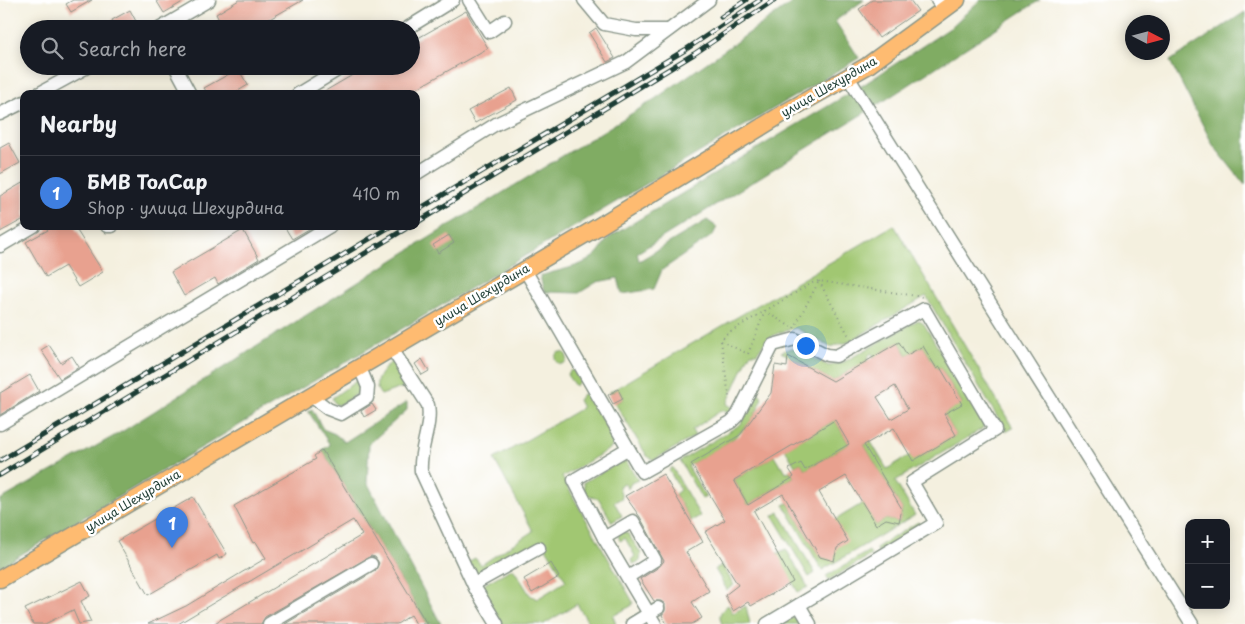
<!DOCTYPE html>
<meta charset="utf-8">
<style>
:root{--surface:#171b24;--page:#242831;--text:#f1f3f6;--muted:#9ea1a6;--line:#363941;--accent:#1f6fb2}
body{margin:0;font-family:"Playpen Sans",sans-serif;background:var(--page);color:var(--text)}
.controls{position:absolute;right:15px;bottom:15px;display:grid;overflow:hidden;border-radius:10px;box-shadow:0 2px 12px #0003}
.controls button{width:45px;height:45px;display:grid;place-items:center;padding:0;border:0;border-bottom:1px solid var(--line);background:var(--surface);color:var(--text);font:25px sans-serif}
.compass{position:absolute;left:1125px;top:15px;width:45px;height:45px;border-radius:50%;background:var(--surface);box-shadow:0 2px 12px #0003;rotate:96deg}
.you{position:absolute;left:805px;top:345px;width:18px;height:18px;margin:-12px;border:4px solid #fff;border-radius:50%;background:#1a73e8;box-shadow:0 0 0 8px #1a73e833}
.badge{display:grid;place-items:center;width:32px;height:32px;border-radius:50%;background:var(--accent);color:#fff;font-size:16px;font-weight:700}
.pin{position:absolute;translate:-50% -41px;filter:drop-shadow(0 1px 2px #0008)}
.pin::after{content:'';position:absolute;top:26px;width:18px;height:15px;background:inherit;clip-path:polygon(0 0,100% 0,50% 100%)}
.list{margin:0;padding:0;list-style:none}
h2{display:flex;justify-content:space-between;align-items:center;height:65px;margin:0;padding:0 20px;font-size:21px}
h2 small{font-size:16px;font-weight:400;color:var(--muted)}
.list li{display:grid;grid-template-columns:32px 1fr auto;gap:15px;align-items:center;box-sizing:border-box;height:75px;padding:0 20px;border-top:1px solid var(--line)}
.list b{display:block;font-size:19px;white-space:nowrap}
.list p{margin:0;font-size:16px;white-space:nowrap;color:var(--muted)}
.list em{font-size:16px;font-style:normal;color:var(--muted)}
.icon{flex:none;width:28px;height:28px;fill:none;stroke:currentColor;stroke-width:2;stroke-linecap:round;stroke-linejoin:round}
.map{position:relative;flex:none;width:1245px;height:624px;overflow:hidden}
.search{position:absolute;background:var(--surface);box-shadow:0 2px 12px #0003;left:20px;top:20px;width:400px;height:55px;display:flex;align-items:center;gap:12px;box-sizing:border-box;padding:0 18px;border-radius:28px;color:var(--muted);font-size:19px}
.panel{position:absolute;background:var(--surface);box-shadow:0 2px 12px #0003;left:20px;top:90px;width:400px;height:140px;border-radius:10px}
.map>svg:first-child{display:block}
</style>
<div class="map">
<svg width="1245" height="624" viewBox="0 0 1245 624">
<rect width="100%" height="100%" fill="#fff"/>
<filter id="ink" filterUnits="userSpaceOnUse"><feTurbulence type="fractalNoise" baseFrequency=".02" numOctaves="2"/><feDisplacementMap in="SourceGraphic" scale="10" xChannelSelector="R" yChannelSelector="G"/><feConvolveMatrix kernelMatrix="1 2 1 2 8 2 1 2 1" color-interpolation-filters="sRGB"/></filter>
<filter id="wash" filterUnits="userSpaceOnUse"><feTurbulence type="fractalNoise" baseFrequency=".0096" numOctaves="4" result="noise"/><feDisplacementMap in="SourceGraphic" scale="20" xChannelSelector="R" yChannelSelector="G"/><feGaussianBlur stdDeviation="1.12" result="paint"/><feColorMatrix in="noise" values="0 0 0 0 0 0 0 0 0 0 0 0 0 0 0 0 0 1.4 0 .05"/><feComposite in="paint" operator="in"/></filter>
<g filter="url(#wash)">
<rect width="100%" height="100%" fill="#f4f0df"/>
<g fill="#a1c772" stroke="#608253">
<path d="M894,225L1013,428L1006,432L926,296L849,342L830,347L796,328C776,333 769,335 757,353H751L748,357L727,404L735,409L732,415L722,410L692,430L695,436L654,460L647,456L615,403L623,399L618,390L608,393Z"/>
<path d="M918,320L924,324L984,425L982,429L895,481L915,515L822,570L784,505L788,503L820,557L834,560L835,520L863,503L876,525L886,519L899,522L902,509L864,445L871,442L887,469L910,455L914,460L956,435L944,414L962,403L940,367L937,369L923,346L907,355L899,342L874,357L872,353L867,357L868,360L833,381L781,352L792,348L829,366L844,362Z"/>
<circle cx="561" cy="358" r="6"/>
<path d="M394,359L409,385L381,395C369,381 385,369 394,359Z"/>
<path d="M571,370L574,371L580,381L575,386L567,375Z"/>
<path d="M359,379L365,389L339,405L335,404L332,398Z"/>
<path d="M758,392L762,397C753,434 718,448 688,466L706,497L702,499L680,461L741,424Z"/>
<path d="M583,394L588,395L616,441L611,448L562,477L633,602L631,606L613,616L616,624H589L577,604L544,624H502L483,593L482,587L486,583L513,568L530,595L537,599L566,581L542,541L489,571L478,575L471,572L468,562L475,558L481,565L533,531L494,459L582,408L578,400Z"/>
<path d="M835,420L849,444L805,470L801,463L795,466L785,449Z"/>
<path d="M774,456L780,466L782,465L786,472L790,471L794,477L748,505L734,480Z"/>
<path d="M623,460L627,462L638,480L631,483L628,489L624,483L619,486L622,498L614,502L622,516L612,522L599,499L588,496L584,489V482Z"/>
<path d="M672,467L700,516L691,521L675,494L680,490L669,470Z"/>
<path d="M779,512L815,573L809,577L773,516Z"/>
<path d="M918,522L920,526L878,552L876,548Z"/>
<path d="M623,531L628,534L641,553L640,561L633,564L631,560L635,556L625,538L620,541L618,535Z"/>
<path d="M786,549L808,587L798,592L776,554Z"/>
<path d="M869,551L871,555L829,580L826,576Z"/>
<path d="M722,565L734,585L727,590L715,569Z"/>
<path d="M728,605L733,613L746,606L750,624H722C718,614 720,612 728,605Z"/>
<path d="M794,617L802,624H778Z"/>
</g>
<g fill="#80ac64" stroke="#50744c">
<path d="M796,0H864L835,21L859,58L0,567V500L123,431L406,252L652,101Z"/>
<path d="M980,0H1040L887,99L637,253L639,261L707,220L717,227L713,235L662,270L654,289L622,294L618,278L597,282L579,293L544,292L540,276C557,270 579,268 593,257C599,253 604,244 608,238L863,85L950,28Z"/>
<path d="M1245,12V185L1213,145L1170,61Z"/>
<path d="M407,402V410L369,444L367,482L441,624H427L322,450L330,445L308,411L312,409L323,429L335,434L345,442Z"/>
</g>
<g id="blocks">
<g fill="#e8a18f" fill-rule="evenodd">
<path d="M73,0H92L71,12L66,4Z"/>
<path d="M156,0H186L164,13Z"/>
<path d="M239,0H303L252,29H203L219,20L216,14Z"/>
<path d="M872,0H910L918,11L879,38L859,9Z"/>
<path d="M130,10L138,25L131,29H116L112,20Z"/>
<path d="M466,11L488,48L407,94H320L368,66H411V42Z"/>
<path d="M596,28L615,58L607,62L589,33Z"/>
<path d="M238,69L248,85L233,94H208L204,88Z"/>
<path d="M511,88L517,100L475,123L468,111Z"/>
<path d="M9,143L20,163L0,174V148Z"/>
<path d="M24,182V219L0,232V196Z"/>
<path d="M45,226H74L103,272L78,287L65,266L46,277L26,242L48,230Z"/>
<path d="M284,226H314L292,239Z"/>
<path d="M243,230L259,259L218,284L215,278L184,296L171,272Z"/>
<path d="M449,235L454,243L438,253L433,245Z"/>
<path d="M899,342L907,355L923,346L937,369L940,367L962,404L944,414L956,435L913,461L894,428L864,445L902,509L899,522L886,519L876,525L846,476L819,492L848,541L837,548L834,561L820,557L783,494L754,511L793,582L751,606L748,602L733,611L725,595L738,585L705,532L725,520L691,464L740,435L771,393L775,365L787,367L788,356L833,381ZM895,386L908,409L891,419L877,397ZM835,420L849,444L805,470L801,463L789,469L794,477L748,505L734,480Z"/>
<path d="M49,345L61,363L72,356L79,367L60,379L41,350Z"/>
<path d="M422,359L429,371L422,375L415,364Z"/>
<path d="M30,375L39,391L0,415V393Z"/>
<path d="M618,389L623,399L613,404L608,395Z"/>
<path d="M372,404L376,410L364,417L361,411Z"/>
<path d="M322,450L427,624H416L411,615L397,624H285L375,571L379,563L375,557L371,556L265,617L261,624H213L362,535L353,520L178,624H148L186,606L266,558L256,542L253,543L234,506L316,459L314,456Z"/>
<path d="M663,474L703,542L686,552L709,591L692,602L702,618L692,624H667L662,615L665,611V604L661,601H654L640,579L659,567L664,561L640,517L625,496Z"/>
<path d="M193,497L227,554L219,559L217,555L148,595L117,541Z"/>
<path d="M551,563L559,577L532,593L524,579Z"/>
<path d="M82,581L90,596L81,601L91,622L79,624L73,610L45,624H33L25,609Z"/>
</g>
</g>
</g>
<g filter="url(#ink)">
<use href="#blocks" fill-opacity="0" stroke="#8a968a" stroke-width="1"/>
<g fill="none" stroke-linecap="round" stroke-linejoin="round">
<g stroke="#8a968a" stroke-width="15">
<g id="minor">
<path d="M469,0L489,32L505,21"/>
<path d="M584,0L604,24L636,30H668"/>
<path d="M937,0L944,10"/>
<path d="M159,29L209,0"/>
<path d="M406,29L453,0"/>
<path d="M175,66L190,94"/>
<path d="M848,77L1192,624"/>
<path d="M38,94L89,66"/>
<path d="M298,94L344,66"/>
<path d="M0,114L24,102"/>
<path d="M416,174L496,124L626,62L709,0"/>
<path d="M107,226H112"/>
<path d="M0,246L34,226"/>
<path d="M525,270L642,472L731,422L737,416L773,345L795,339L827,355L836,356L924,309L995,430L912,482L936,523L767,624"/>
<path d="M392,349L428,405C432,427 419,448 421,471L475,588L497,624"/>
<path d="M311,396L328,409L341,414L367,398L368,387L360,368"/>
<path d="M0,424L330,226"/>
<path d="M627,449L574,480L604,538L655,624"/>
<path d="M604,538L633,521L655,560L628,577"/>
<path d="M474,584L539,548"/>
<path d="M799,605L810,624"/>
<path d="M269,624L371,564"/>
<path d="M632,624L658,608"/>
</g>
</g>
<g stroke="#8a968a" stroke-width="19">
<path id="major" d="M0,579L601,225L784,113L867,66L957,0"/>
</g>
<g stroke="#8a968a" stroke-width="2" stroke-dasharray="1 4" stroke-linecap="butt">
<path d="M819,281L849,336"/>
<path d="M765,311L748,354L721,341L726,334L812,283L819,281L923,297"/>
<path d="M765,311L791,327"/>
<path d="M794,328L819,281"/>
<path d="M721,341L729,397"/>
</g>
<use href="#minor" stroke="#fff" stroke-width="12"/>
<use href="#major" stroke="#febb71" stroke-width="16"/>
<g stroke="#1f3d34" stroke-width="5">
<g id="rail">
<path d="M721,17L746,0"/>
<path d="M416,211L685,50L760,0"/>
<path d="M416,223L694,54L774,0"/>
<path d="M0,461L391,226"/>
<path d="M0,475L410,226"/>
</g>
</g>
<use href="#rail" stroke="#fff" stroke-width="3" stroke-dasharray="9" stroke-linecap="butt"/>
</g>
</g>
<g text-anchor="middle" stroke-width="5" stroke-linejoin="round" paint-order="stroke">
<g font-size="12" fill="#1f3d34" stroke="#fff">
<text transform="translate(829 87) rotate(-30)" y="4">улица Шехурдина</text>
<text transform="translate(482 295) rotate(-31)" y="4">улица Шехурдина</text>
<text transform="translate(133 501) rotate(-31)" y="4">улица Шехурдина</text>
</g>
</g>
</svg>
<div class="controls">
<button>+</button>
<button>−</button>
</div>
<svg class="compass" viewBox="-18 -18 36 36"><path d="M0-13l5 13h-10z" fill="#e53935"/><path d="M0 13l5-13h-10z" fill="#9ea1a6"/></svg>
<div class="you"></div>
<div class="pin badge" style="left:172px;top:548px;background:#3f7fe0">1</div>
<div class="search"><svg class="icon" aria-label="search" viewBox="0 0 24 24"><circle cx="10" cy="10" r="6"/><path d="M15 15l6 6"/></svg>Search here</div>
<section class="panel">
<h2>Nearby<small></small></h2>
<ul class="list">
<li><span class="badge" style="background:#3f7fe0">1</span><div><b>БМВ ТолСар</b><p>Shop · улица Шехурдина</p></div><em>410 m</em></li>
</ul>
</section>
</div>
